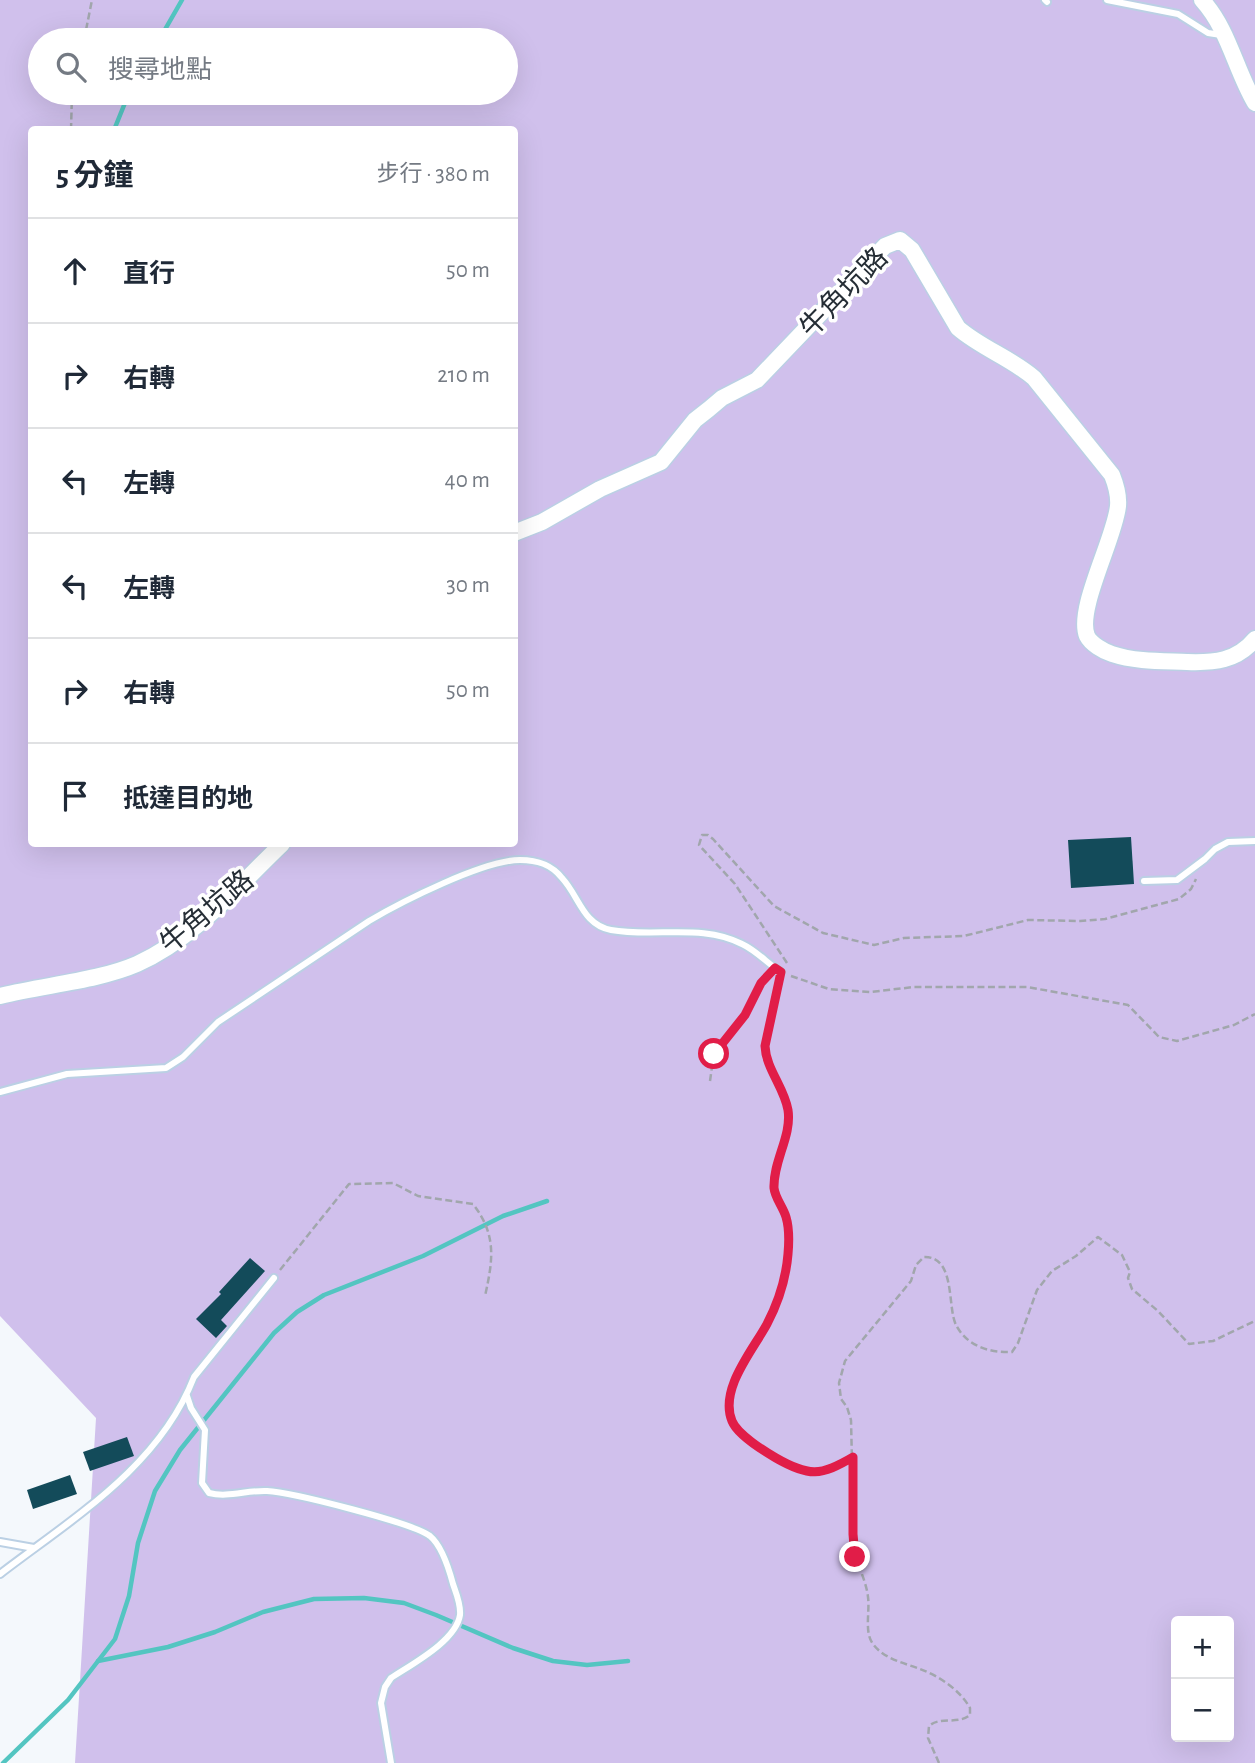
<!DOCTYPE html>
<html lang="zh-TW">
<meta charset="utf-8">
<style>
:root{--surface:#fff;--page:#f6f6f7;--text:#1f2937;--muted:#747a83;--line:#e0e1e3}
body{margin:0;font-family:"Alegreya Sans","Noto Sans TC",sans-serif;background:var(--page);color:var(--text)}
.controls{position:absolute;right:21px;bottom:21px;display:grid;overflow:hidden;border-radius:7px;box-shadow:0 7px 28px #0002}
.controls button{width:63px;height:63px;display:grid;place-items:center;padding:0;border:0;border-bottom:2px solid var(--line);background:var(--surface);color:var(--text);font:35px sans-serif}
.stop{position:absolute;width:21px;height:21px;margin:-16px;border:5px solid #e11d48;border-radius:50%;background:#fff}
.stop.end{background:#e11d48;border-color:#fff;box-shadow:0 2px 7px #0008}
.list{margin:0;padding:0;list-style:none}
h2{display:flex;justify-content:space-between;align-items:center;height:91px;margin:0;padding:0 28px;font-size:30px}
h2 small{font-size:23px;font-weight:400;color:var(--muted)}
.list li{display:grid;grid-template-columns:46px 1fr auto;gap:21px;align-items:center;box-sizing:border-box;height:105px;padding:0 28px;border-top:2px solid var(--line)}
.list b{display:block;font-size:26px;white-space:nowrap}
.list em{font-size:23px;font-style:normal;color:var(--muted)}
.icon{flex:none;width:38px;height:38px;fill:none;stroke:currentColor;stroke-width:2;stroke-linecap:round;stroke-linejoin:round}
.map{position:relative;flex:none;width:1255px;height:1763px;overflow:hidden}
.search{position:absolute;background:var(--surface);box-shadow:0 7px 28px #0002;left:28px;top:28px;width:490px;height:77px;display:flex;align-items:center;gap:18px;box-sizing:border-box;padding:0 24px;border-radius:38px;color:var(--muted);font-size:26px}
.panel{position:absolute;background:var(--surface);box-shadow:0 7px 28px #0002;left:28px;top:126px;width:490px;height:721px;border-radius:7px}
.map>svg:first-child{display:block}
</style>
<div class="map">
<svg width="1255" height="1763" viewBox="0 0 1255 1763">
<rect width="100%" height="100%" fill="#f4f8fc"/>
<path fill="#d0c0ec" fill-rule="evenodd" d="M0,0H1255V1763H75L96,1418L0,1316ZM40,40H506V93H40ZM32,130H514V844H32ZM1176,1621H1229V1737H1176Z"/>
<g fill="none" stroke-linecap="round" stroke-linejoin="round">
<g stroke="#53c5c1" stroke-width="4.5">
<path d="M159,40L182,0"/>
<path d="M114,130L129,93"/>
<path d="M98,1661L168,1647L215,1632L263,1612L314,1599L364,1598L404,1603L436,1615L513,1648L553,1661L587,1665L628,1661"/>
<path d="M3,1763L68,1700L115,1639L129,1596L138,1543L155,1491L180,1450L274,1333L297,1312L324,1295L423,1256L503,1216L547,1201"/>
</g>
</g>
<g fill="#134b5a">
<path d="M1131,837L1134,884L1071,888L1068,840Z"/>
<path d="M250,1258L265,1271L221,1320L227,1326L216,1338L196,1319L221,1294L219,1292Z"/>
<path d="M127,1437L134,1456L90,1471L83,1452Z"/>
<path d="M70,1475L77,1494L33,1509L27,1490Z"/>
</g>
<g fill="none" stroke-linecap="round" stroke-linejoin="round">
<g stroke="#bbd0e4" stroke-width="10">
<g id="service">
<path d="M1045,0L1047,2"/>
<path d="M1107,0L1178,14L1208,33L1221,35"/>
<path d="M1144,881L1177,880L1205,859L1215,849L1228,842L1255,841"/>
<path d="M0,1092L67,1074L166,1068L183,1057L218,1022L369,921C401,902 484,860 520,860C537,860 551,864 562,878C579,896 583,925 611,930C654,938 702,923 742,944C757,951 768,964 781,972"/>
<path d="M187,1396L191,1408L205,1430L202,1483L209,1493C228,1498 247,1490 267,1491C291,1492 413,1523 430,1536C442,1546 449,1569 453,1584C456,1593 461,1604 460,1615C456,1641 412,1664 391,1678L385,1687L381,1703L391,1763"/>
<path d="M0,1542L34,1548"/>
<path d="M0,1574C73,1518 159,1467 194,1377L274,1278"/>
</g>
</g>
<g stroke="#bbd0e4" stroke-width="19">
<g id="tertiary">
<path d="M1202,0C1229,30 1235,69 1255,103"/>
<path d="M514,533L542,522L600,489L661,462L695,420L709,409L722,398L757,380L885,246L900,240L912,250L958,328C981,348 1011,358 1034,378L1112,475C1116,485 1119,495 1118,506C1115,538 1076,609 1087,636C1091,644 1103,651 1112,654C1136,662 1163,661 1187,662C1214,663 1237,661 1255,639"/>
<path d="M0,996C43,985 98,981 137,964C194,939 238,886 282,844"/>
</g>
</g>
<g stroke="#a1a6ac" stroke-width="2.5" stroke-dasharray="7 3.5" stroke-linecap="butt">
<path d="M84,40L92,0"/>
<path d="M71,130L72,93"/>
<path d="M787,963L735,884L699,845L702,835H708L713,839L774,906L823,933L874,945L904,938L964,936L1028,920L1080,921L1105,919L1179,899L1191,889L1196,879"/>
<path d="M791,976L829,989L870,992L914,987H1027L1128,1005L1159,1037L1177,1041L1234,1025L1255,1014"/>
<path d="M779,982L765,1046C766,1069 784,1087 788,1111C792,1137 771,1162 774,1189C775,1199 784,1208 787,1218C789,1228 788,1241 788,1250C788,1275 778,1300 768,1322C756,1345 715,1397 734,1424C743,1438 761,1449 775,1457C808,1477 820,1476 853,1458"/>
<path d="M710,1081L714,1053L745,1015L761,983L768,976"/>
<path d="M280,1270L349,1184L393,1183L418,1196L473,1204C497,1235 493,1260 485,1296"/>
<path d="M939,1763L928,1738L929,1726C940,1716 958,1725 970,1715V1708C960,1690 939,1676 920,1669C904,1663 884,1659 873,1644C864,1632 870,1612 868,1597C866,1579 856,1564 854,1546L851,1420L847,1407L841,1399L839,1383L845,1361L911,1281L916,1265L924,1257C956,1256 947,1307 956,1325C967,1346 989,1353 1012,1352L1018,1343L1037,1290L1052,1271L1076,1256L1098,1237L1122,1255L1130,1272L1128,1278L1132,1289L1158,1311L1189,1344L1213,1341L1255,1321"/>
</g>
<use href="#service" stroke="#fff" stroke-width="6"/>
<use href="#tertiary" stroke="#fff" stroke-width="16"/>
</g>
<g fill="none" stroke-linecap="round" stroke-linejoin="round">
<path stroke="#e11d48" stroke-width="9" d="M714,1054L745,1015L761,983L775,968L781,972L765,1046C766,1069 784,1087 788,1110C792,1136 773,1161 774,1188C775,1198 783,1207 786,1217C789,1227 789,1243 788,1254C786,1278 778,1303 767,1324C753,1350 719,1389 732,1421C737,1434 764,1451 776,1458C809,1477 821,1476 853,1457V1534L855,1557"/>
</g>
<g text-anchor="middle" stroke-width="7" stroke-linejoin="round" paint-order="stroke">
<g font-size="28" fill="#262e36" stroke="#fff">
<text transform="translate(843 292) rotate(-46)" y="10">牛角坑路</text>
<text transform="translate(206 911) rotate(-40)" y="10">牛角坑路</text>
</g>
</g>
</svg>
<div class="controls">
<button>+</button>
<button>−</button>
</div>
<div class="stop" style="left:714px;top:1054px"></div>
<div class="stop end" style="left:855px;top:1557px"></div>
<div class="search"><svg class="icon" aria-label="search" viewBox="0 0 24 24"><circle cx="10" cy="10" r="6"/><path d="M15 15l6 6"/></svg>搜尋地點</div>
<section class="panel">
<h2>5 分鐘<small>步行 · 380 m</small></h2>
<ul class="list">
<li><svg class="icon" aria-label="ahead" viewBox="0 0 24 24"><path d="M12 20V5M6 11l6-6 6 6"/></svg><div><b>直行</b></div><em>50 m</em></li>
<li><svg class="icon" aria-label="right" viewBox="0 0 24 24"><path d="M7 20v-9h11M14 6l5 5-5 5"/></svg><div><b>右轉</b></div><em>210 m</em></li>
<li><svg class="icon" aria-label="left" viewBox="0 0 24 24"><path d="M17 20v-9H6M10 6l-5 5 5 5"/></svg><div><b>左轉</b></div><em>40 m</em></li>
<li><svg class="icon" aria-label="left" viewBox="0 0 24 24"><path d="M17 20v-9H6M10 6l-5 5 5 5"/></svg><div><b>左轉</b></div><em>30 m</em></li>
<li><svg class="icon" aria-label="right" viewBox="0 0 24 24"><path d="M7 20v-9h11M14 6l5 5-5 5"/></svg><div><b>右轉</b></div><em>50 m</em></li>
<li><svg class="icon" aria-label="arrive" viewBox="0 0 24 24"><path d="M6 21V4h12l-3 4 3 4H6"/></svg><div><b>抵達目的地</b></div></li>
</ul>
</section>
</div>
